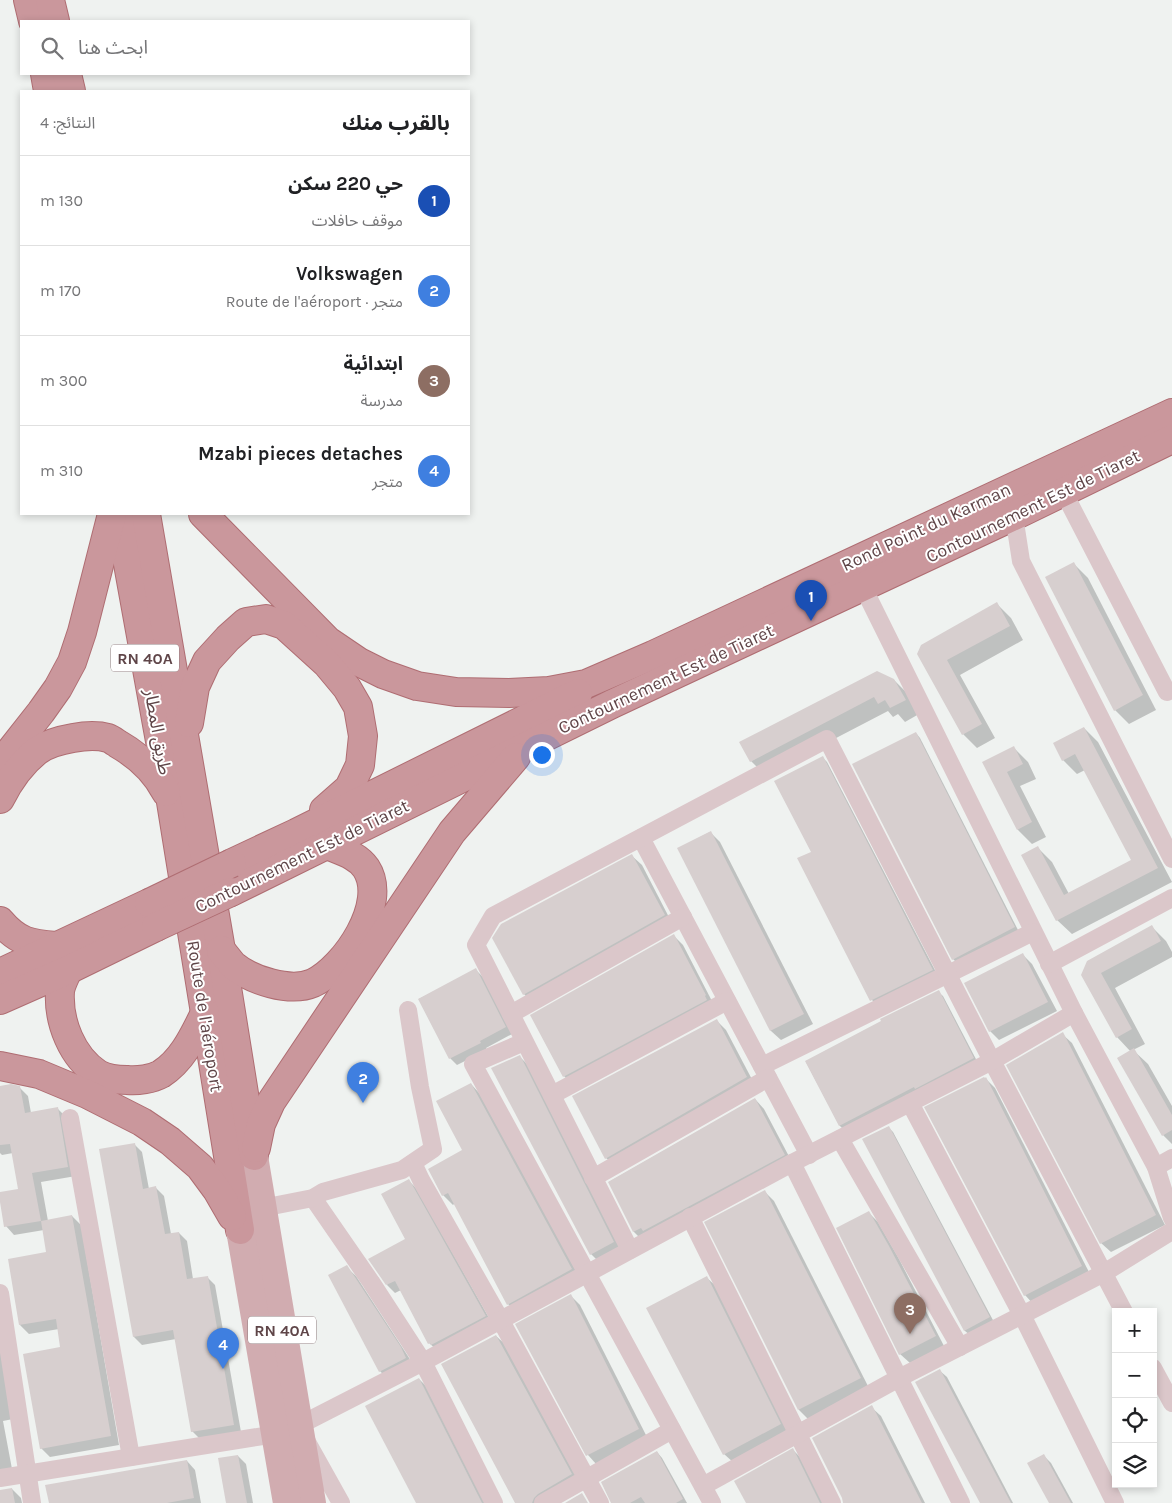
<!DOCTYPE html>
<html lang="ar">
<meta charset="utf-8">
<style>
:root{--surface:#fff;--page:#f6f6f6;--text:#202124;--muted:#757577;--line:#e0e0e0;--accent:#f6050e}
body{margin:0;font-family:Karla,"Noto Sans Arabic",sans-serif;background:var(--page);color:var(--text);direction:rtl}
.controls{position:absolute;right:15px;bottom:15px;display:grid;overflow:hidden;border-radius:0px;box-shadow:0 2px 8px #0003}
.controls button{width:45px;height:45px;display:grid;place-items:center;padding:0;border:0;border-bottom:1px solid var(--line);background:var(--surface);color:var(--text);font:25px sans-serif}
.you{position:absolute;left:541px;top:754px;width:18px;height:18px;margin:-12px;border:4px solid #fff;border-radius:50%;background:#1a73e8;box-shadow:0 0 0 8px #1a73e833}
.badge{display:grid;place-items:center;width:32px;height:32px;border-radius:50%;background:var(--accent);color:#fff;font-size:16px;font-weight:700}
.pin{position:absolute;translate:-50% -41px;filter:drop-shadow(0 1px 2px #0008)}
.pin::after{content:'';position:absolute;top:26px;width:18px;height:15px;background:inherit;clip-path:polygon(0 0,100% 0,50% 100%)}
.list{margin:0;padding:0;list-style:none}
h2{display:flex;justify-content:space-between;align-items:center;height:65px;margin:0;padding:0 20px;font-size:21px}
h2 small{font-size:16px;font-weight:400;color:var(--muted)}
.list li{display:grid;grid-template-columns:32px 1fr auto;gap:15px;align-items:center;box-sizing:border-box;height:90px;padding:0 20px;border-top:1px solid var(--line)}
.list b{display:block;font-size:19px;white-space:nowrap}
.list p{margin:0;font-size:16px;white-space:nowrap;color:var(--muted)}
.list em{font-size:16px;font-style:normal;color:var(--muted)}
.icon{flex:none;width:28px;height:28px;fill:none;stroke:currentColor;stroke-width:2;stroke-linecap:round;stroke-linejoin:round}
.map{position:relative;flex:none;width:1172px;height:1503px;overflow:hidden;direction:ltr}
.search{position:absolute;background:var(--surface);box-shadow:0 2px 8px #0003;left:20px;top:20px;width:450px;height:55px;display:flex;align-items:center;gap:12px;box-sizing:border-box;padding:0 18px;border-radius:0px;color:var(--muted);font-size:19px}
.panel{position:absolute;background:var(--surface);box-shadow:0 2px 8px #0003;left:20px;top:90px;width:450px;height:425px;border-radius:0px;direction:rtl}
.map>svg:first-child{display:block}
</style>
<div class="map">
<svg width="1172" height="1503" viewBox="0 0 1172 1503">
<rect width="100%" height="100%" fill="#eff2f0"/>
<g fill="#0003">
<path d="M1074,564L1088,578L1156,710L1129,724L1115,710Z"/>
<path d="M997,604L1011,618L1023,640L960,675L995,738L977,748L963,734L919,654Z"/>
<path d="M894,680L908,694L919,714L905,722L898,714L893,717L888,711L765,775L751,761Z"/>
<path d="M1084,728L1098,742L1172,882L1072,934L1057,920L1023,856L1038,848L1052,862L1069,894L1133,860L1085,770L1077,774L1063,760Z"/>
<path d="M916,733L920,738L1019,932L957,963L953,959Z"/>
<path d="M1014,748L1028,762L1036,779L1020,786L1046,837L1032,844L1018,830L984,763Z"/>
<path d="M823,758L827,762L937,974L876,1004L872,1000L812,852Z"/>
<path d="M710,832L720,842L813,1024L781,1040L771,1031L679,848Z"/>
<path d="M632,856L642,865L673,925L533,1004L524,994Z"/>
<path d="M1152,927L1166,941L1172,952V957L1115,988L1145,1044L1133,1050L1148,1064L1172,1106V1144L1163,1135L1131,1052L1117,1037L1083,975Z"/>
<path d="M674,936L683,945L714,1005L573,1086L564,1076Z"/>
<path d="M1023,955L1032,964L1057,1011L999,1040L990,1031Z"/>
<path d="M476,970L483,977L512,1034L486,1048L487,1050L457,1065L450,1058L419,999Z"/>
<path d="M938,992L943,996L978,1063L844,1130L840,1126L806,1062Z"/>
<path d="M716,1020L726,1030L756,1087L616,1167L606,1158Z"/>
<path d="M1062,1034L1072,1043L1165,1225L1111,1252L1101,1243Z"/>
<path d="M520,1057L529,1066L623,1252L601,1264L591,1254Z"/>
<path d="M986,1079L995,1088L1091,1276L1034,1305L1025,1295Z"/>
<path d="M471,1084L480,1094L581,1279L517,1313L508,1304L455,1203L453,1205L443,1195L464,1151Z"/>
<path d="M0,1087H19L28,1096L31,1113L58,1109L67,1118L76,1176L41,1182L48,1221L72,1216L81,1225L119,1445L50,1457L41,1448L62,1348L59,1329L29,1334L20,1325L48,1253L44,1230L14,1235L6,1226L0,1194L20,1190L13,1153L2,1155L0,1153Z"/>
<path d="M755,1099L764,1109L793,1164L643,1241L634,1232L609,1182Z"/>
<path d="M888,1127L893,1132L994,1322L970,1335L965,1331L864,1140Z"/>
<path d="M134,1144L142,1152L149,1189L156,1188L164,1196L171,1234L179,1233L187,1241L193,1279L207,1277L215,1285L241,1432L200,1439L192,1431L176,1339L142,1345L134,1337Z"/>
<path d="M409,1181L417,1189L493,1325L438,1351L429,1343L401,1290L395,1293L387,1285L407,1240Z"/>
<path d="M764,1191L774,1201L869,1388L808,1419L799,1410Z"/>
<path d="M869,1213L878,1222L898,1257L944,1346L910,1363L900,1354Z"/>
<path d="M346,1267L356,1276L415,1367L389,1381L380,1371Z"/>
<path d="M707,1278L717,1287L790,1434L734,1463L724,1454Z"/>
<path d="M571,1296L580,1305L648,1439L597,1465L588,1455Z"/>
<path d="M496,1336L506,1345L581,1484L546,1503H516Z"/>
<path d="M0,1345L13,1419L3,1421L12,1469L0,1471Z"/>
<path d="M940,1371L947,1377L1013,1503H981Z"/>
<path d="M419,1379L428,1388L486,1503H417Z"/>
<path d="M871,1407L881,1416L925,1503H844Z"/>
<path d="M793,1450L802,1459L824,1503H747Z"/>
<path d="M657,1452L662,1458L687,1503H612Z"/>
<path d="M238,1456L246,1464L253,1503H227Z"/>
<path d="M1044,1456L1051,1463L1073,1503H1050Z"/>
<path d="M187,1461L195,1470L201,1503H50Z"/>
<path d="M12,1489L21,1498L22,1503H0V1491Z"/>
</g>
<g fill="#d7cfcf">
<path d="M1074,562L1143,695L1114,711L1045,577Z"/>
<path d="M997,602L1010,626L947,660L982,724L962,735L917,654L921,645Z"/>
<path d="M877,671L894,679L906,700L890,708L885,700L878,704L874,697L750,762L739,742Z"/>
<path d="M1084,727L1158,868L1056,921L1021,855L1038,846L1064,895L1131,860L1075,754L1062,761L1053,743Z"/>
<path d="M916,732L1015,927L952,960L852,764Z"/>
<path d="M1014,746L1023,764L1007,772L1032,822L1017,830L982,762Z"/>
<path d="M823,756L933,970L870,1001L797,858L811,852L774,781Z"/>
<path d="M711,831L804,1014L770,1031L677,848Z"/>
<path d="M632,854L665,915L523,995L492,938L501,924Z"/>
<path d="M1152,925L1161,941L1101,973L1132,1029L1116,1038L1081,975L1087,961Z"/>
<path d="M674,934L706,995L705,996L707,1000L563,1077L530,1015Z"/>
<path d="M1023,953L1048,1002L989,1032L964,983Z"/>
<path d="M476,968L506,1027L480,1041L481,1043L449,1059L418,999Z"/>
<path d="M939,990L974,1058L915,1089L914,1087L839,1126L805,1061L881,1021L880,1019Z"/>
<path d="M717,1019L747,1077L605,1159L572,1096Z"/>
<path d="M1063,1032L1156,1215L1100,1244L1006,1065Z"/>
<path d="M1134,1048L1172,1115V1130L1162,1136L1117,1058Z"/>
<path d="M520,1055L614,1242L590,1255L491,1068Z"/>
<path d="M984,1077L985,1078L986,1077L1082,1266L1024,1296L924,1107Z"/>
<path d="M471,1083L572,1269L507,1305L448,1193L442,1196L428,1169L462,1150L436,1101Z"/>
<path d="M11,1084L20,1086L25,1113L58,1107L68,1167L32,1173L41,1221L4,1227L0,1202V1192L18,1189L10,1144L0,1145V1086Z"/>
<path d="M755,1098L785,1155L643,1231L641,1228L633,1232L608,1182Z"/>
<path d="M889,1126L990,1317L964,1331L862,1139Z"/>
<path d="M135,1143L143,1189L156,1186L165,1234L179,1232L187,1279L208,1276L234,1425L191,1432L173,1330L133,1337L99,1149Z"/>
<path d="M409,1179L486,1316L431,1345L430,1343L428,1344L395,1281L386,1285L368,1259L405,1239L381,1194Z"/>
<path d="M765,1190L861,1378L798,1410L704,1222Z"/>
<path d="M869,1211L889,1246L936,1336L899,1355L836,1228Z"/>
<path d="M72,1215L111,1436L40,1449L23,1354L60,1347L56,1319L19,1325L8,1259L46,1252L41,1221Z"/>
<path d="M347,1265L401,1347L406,1358L379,1372L328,1275Z"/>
<path d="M707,1276L781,1424L723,1455L646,1308Z"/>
<path d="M571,1294L639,1429L586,1456L515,1324Z"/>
<path d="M496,1335L572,1474L538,1494L534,1498L532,1503H515L441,1364Z"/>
<path d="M940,1369L1011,1503H980L915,1382Z"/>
<path d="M419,1378L482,1503H416L365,1406Z"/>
<path d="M872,1405L922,1503H843L842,1498L812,1438Z"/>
<path d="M793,1448L820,1503H746L734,1481Z"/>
<path d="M657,1451L683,1499L676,1503H645L641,1497L630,1503H611L601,1482Z"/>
<path d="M1044,1454L1071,1503H1049L1027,1463Z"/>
<path d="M238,1455L247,1503H226L218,1458Z"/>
<path d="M187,1460L194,1498L167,1503H49L45,1485Z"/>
<path d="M12,1488L15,1503H0V1490Z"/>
<path d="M582,1493L588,1503H565Z"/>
</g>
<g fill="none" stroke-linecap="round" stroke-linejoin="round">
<g stroke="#af6d72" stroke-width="30">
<g id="trunk">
<path d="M28,0L33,21"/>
<path d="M50,0L55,21"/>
<path d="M45,74L48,91"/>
<path d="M67,74L71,91"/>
<path d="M119,514L171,802L240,1230"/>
<path d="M146,514L221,950L254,1156"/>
<path d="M203,514L328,641L359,662L383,674L417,686L456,692L509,693L549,691L586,684L653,655L1172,413"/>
<path d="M189,723L195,687L207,661L228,638L246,622L266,619L284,625L327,664L347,688L358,707L363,736L360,765L349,788L324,810"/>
<path d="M0,764L41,712L58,688L72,662L82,632L112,514"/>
<path d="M0,799C9,781 22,763 37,751C48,743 61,740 73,738C84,736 97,735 108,738C111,739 115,742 118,744C139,756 155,771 166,792"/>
<path d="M232,863L296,833L578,693"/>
<path d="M231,892L612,704L1014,516L1172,439"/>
<path d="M0,921C18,942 30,944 56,946"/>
<path d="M221,950C225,955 229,960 233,965C251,980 290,993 313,983C345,968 389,903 366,868C357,855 341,851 327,845"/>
<path d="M68,970C65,977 61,984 60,991C58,1022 72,1057 98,1074C107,1079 118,1080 127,1080C138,1081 152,1079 161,1074C183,1060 194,1035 205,1013"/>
<path d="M0,973L149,903"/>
<path d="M0,1000L68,970L156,927"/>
<path d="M0,1066L39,1074L87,1094L142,1122L170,1141L200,1167L217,1190L232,1216"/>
<path d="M256,1148L261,1124L271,1102L452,832L516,757"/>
</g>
</g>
<g stroke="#dbc7ca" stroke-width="18">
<path d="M1063,491L1167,692"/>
<path d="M1014,516L1021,561L1172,859"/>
<path d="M863,587L1074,1013L1156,1167L1172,1218"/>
<path d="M641,838L809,1155"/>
<path d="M1049,964L1172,898"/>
<path d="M511,1014L683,917"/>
<path d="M524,1042L473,1064L712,1503"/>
<path d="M762,1066L1033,932"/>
<path d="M552,1095L727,1001"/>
<path d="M910,1103L1022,1315L1115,1503"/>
<path d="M70,1118L131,1457"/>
<path d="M840,1139L960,1347"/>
<path d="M413,1163L421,1180L500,1319L600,1503"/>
<path d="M792,1163L961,1503"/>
<path d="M1156,1167L1172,1158"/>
<path d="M593,1178L768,1078"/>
<path d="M313,1198L371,1282L423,1362L494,1503"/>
<path d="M262,1208L313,1198L323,1192L402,1170L433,1149L420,1087L408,1010"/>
<path d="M690,1217L832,1503"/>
<path d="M630,1250L476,945L493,916L827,739L992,1061L1124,1312"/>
<path d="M0,1293L32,1503"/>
<path d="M1153,1368L1172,1403"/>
<path d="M0,1478L276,1434"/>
<path d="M703,1486L899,1378L1104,1273L1172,1231"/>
<path d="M341,1503L298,1426L423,1362L792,1163L992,1061L1074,1013"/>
<path d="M543,1503L672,1430"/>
</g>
<g stroke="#d1acb0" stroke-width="28">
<path d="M254,1156L312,1503"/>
<path d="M240,1230L287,1503"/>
</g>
<use href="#trunk" stroke="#ca979c" stroke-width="28"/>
<g stroke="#af6d72" stroke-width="30" stroke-linecap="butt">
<g id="trunk-bridge">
<path d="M149,903L232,863"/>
<path d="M156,927L231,892"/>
</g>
</g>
<use href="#trunk-bridge" stroke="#ca979c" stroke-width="28"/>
</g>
<g text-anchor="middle" stroke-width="4" stroke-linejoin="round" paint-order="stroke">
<g fill="#fff" stroke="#8f7d7f" stroke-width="1">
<rect x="111" y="644.5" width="68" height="27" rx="4"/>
<rect x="248" y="1316.5" width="68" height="27" rx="4"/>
</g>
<g font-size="16" font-weight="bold" fill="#5f4548">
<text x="145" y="664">RN 40A</text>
<text x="282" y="1336">RN 40A</text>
</g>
<g font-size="18" fill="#5f4548" stroke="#fff">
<text transform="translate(1033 506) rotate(-26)" y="6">Contournement Est de Tiaret</text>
<text transform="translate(926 527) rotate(-25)" y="6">Rond Point du Karman</text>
<text transform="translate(666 679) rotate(-25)" y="6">Contournement Est de Tiaret</text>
<text transform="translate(158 732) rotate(80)" y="6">طريق المطار</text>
<text transform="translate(302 856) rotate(-26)" y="6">Contournement Est de Tiaret</text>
<text transform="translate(205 1016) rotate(81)" y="6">Route de l'aéroport</text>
</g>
</g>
</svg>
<div class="controls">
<button>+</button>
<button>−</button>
<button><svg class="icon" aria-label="locate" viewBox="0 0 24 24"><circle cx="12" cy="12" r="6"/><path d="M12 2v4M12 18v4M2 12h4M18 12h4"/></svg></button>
<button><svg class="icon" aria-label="layers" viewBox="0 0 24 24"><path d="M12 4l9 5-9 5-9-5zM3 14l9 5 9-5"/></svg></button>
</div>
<div class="you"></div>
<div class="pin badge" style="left:811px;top:621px;background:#1a4fb4">1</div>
<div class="pin badge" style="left:363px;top:1103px;background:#3f7fe0">2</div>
<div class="pin badge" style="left:910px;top:1334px;background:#8d6e63">3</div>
<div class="pin badge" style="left:223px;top:1369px;background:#3f7fe0">4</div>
<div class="search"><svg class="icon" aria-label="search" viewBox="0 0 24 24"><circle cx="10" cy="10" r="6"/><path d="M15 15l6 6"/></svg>ابحث هنا</div>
<section class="panel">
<h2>بالقرب منك<small>النتائج: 4</small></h2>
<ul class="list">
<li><span class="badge" style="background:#1a4fb4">1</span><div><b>حي 220 سكن</b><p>موقف حافلات</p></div><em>130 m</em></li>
<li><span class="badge" style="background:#3f7fe0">2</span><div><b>Volkswagen</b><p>متجر · Route de l'aéroport</p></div><em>170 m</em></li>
<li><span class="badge" style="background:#8d6e63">3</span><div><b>ابتدائية</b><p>مدرسة</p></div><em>300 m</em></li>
<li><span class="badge" style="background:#3f7fe0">4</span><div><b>Mzabi pieces detaches</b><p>متجر</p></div><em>310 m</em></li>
</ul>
</section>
</div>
